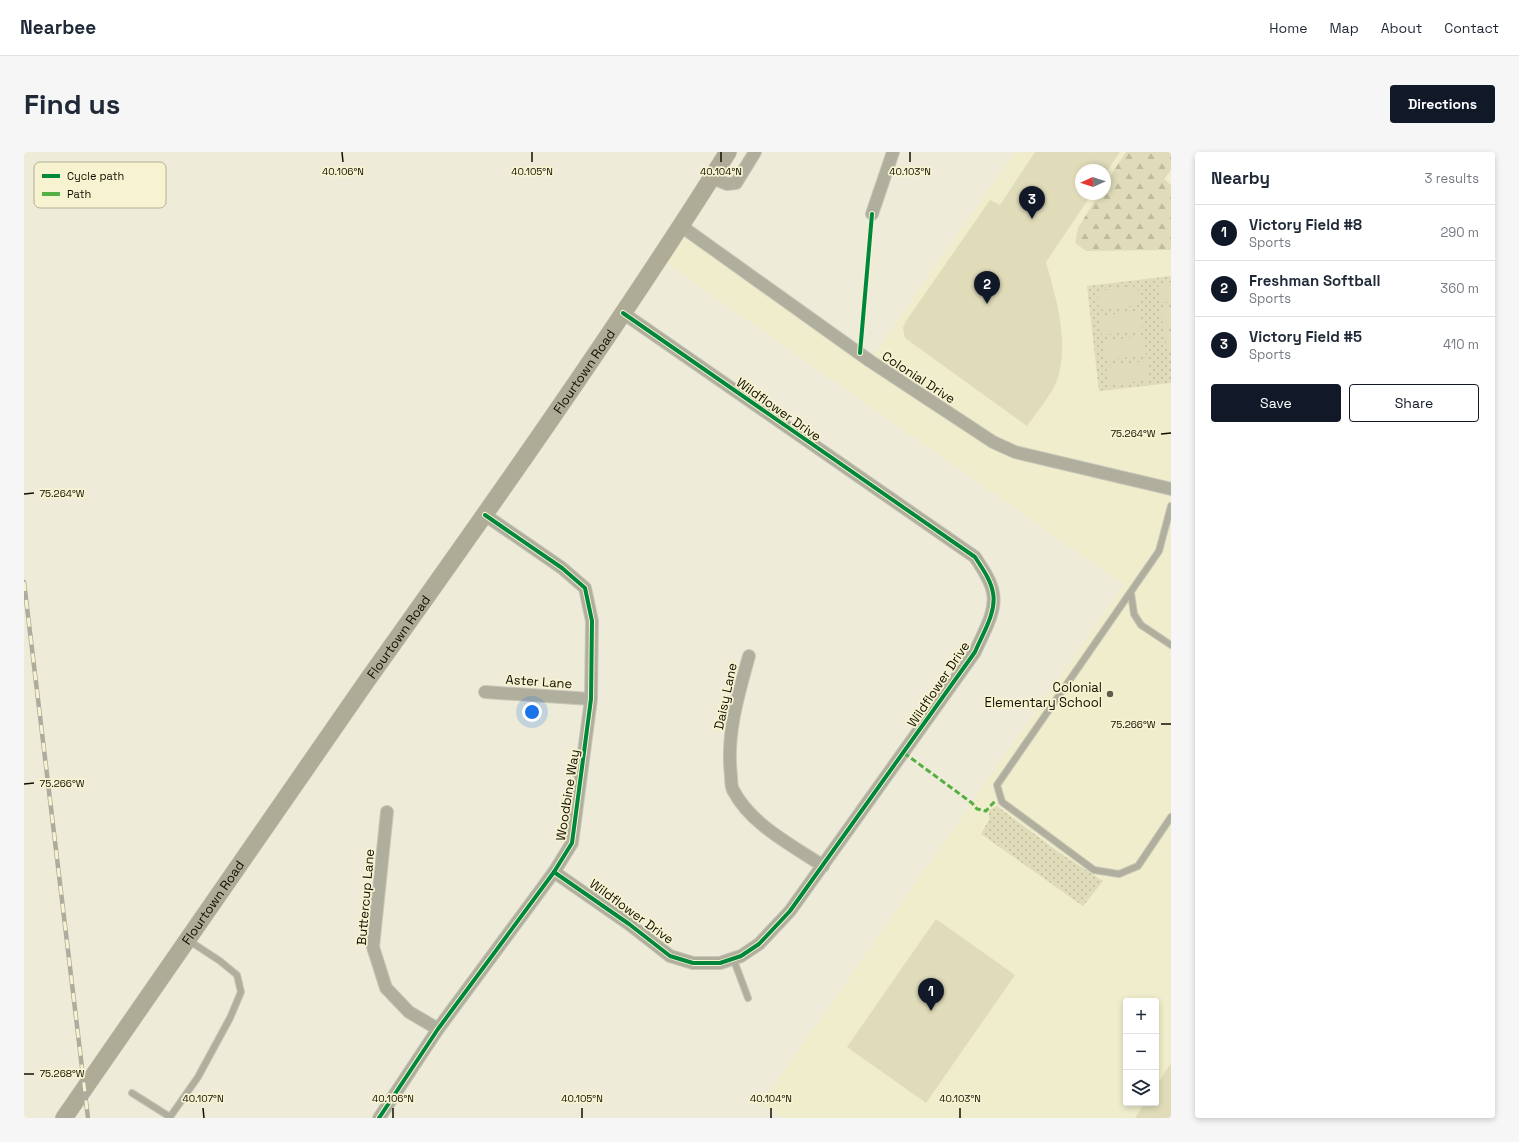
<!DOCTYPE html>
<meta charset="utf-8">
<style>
:root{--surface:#fff;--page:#f6f6f7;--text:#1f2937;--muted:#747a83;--line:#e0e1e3;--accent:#111827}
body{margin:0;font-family:"Space Grotesk",sans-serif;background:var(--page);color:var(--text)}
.controls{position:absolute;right:12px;bottom:12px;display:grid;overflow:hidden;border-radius:4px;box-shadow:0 2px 6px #0003}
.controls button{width:36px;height:36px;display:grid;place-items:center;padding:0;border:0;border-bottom:1px solid var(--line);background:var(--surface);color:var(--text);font:20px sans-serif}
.compass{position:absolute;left:1051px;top:12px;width:36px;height:36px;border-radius:50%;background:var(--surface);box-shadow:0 2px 6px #0003;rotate:267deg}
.you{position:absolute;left:508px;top:560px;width:14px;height:14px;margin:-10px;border:3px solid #fff;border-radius:50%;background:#1a73e8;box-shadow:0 0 0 6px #1a73e833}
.badge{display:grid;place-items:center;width:26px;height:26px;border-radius:50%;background:var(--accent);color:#fff;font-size:13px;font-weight:700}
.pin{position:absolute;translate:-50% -33px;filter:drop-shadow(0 1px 2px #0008)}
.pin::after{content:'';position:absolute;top:21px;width:14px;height:12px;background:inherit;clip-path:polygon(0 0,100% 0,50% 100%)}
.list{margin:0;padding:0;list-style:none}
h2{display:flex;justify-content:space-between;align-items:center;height:52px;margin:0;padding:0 16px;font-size:17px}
h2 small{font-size:13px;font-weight:400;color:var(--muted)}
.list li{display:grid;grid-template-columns:26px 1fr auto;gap:12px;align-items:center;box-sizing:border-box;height:56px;padding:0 16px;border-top:1px solid var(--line)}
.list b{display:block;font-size:15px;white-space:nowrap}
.list p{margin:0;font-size:13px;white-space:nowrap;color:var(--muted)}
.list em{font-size:13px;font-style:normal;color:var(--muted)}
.actions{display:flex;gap:8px;padding:12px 16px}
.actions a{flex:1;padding:9px 0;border:1px solid var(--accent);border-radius:4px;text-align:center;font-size:14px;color:var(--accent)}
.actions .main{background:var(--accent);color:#fff}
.icon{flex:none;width:22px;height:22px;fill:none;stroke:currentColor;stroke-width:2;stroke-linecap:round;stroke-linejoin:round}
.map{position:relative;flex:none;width:1147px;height:966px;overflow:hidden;border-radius:4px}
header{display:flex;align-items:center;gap:24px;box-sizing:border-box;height:56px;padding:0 20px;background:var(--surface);border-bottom:1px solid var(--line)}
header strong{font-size:19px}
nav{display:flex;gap:22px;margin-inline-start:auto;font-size:14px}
.intro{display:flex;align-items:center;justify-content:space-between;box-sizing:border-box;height:96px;padding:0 24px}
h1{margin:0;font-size:28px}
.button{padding:10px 18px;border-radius:4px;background:var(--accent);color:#fff;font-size:14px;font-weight:700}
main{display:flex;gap:24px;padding:0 24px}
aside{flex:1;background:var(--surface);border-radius:4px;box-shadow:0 2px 6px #0003}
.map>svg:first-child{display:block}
</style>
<header>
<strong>Nearbee</strong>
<nav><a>Home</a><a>Map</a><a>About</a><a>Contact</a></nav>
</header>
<div class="intro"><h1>Find us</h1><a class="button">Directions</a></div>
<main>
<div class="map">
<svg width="1147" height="966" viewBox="0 0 1147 966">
<defs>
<pattern id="forest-firs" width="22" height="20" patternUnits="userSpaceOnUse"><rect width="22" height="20" fill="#e0dcba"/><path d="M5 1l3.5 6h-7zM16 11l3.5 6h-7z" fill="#bfbc9e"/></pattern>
<pattern id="park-dots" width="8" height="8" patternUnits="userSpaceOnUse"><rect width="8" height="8" fill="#e0dcba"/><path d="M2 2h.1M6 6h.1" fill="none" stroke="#bfbc9e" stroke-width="1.8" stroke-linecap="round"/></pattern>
</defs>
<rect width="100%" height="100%" fill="#eeecd9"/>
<path fill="#f0edcc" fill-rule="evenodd" d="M991,0H1147V966H759L737,952L1100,433L635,106L657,74L846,208ZM1057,18H1081V42H1057ZM1102,849H1132V951H1102Z"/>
<path fill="url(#forest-firs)" d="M1102,0H1147V18L1140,27L1147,33V98L1062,99L1051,91L1054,76L1075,42H1081V32Z"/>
<g fill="url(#park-dots)">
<path d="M1147,124V231L1075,239L1063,134Z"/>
<path d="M973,654L1036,701L1079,729L1059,754L957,682L965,668V659Z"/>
</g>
<g fill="#e0dcba">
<path d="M1011,0H1096L1081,22V18H1057V42H1068L1022,110C1032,146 1044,184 1035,222C1030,241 1014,258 1003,274L881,186L879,176L882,169L966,48L976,53Z"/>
<path d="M1147,130V149L1137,151L1134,132Z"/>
<path d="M1114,134L1116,153L1075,158L1073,139Z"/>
<path d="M1147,155V175L1139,176L1137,157Z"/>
<path d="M1116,159L1119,178L1078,183L1076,164Z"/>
<path d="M1141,181H1147V200H1143Z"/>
<path d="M1120,184L1122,203L1082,208L1079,189Z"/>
<path d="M1123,209L1125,228L1085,233L1082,214Z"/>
<path d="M912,767L991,823L902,951L823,895Z"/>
<path d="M1147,911V966H1111L1121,951H1132V934Z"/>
</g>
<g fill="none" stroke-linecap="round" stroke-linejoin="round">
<g stroke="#c9c7b9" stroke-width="8">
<g id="service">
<path d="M1147,354L1135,399L973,633L978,650L1070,718L1095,722L1114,714L1147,665"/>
<path d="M1107,441L1110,462L1117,473L1147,493"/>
<path d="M709,806L724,846"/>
<path d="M108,941L146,965L174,925L206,866L217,840L213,823L196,809L164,788"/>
</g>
</g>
<g stroke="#c9c7b9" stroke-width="14">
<g id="minor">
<path d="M688,26L703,32L712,31L731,0"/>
<path d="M848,62L869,0"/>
<path d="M657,74L846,209L969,290L991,300L1147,337"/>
<path d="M725,504C714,544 702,582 707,624C707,628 707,634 709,638C727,673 768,693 799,714"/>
<path d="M461,540L567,547"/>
<path d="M363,660L349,795L362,836L385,860L414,877"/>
<path d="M530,720L605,772L646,804L669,811H696L717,804L735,792L766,759L951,500C958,483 973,460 969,441C967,428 958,416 951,405L599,161"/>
<path d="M355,966L414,877L530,720L548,691L567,547L568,469L561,436L538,416L461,363"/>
</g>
</g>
<g stroke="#c9c7b9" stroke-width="18">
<g id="secondary">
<path id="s1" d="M40,966C140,821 240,675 342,530C466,356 590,181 704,0"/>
</g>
</g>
<use href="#service" stroke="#b0ae9d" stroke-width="6"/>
<use href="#minor" stroke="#b0ae9d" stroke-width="12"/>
<use href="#secondary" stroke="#aeab97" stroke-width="17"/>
<g stroke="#adac9d" stroke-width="4.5">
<path id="rail" d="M0,430L64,966"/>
</g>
<use href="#rail" stroke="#f7f3d0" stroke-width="3" stroke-dasharray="9" stroke-linecap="butt"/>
<path stroke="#54b044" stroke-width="3" stroke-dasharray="6 3" stroke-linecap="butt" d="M880,601L948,651L953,657L962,659L971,649"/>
<g stroke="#f7f3d0" stroke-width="6">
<g id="cycleway">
<path d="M836,201L848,62"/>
<path d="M530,720L605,772L646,804L669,811H696L717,804L735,792L766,759L951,500C958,483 973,460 969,441C967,428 958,416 951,405L599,161"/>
<path d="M355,966L414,877L530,720L548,691L567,547L568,469L561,436L538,416L461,363"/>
</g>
</g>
<use href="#cycleway" stroke="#00873e" stroke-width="4"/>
</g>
<path fill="none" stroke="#100f04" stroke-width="1.5" d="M318,0L319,10M508,0V10M697,0V10M886,0V10M1137,282L1147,281M0,342L10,341M1137,572H1147M0,632L10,631M0,922H10M179,956L180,966M369,956V966M558,956V966M747,956V966M936,956V966"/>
<circle fill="#5e5c4f" stroke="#f7f3d0" stroke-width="1.5" cx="1086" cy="542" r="4"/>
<g text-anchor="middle" stroke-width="3.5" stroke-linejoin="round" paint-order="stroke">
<g font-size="13" fill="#100f04" stroke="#f7f3d0">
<text dy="5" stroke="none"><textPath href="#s1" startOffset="910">Flourtown Road</textPath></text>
<text transform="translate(895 225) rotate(33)" y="5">Colonial Drive</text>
<text transform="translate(755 257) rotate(35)" y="5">Wildflower Drive</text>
<text dy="5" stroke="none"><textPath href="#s1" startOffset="586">Flourtown Road</textPath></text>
<text transform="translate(515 529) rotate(4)" y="5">Aster Lane</text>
<text transform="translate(914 532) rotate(-56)" y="5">Wildflower Drive</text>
<text transform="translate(701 544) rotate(-78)" y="5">Daisy Lane</text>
<text transform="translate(543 643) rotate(-81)" y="5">Woodbine Way</text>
<text transform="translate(341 745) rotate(-85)" y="5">Buttercup Lane</text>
<text dy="5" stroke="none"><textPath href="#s1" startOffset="262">Flourtown Road</textPath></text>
<text transform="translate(608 759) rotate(36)" y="5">Wildflower Drive</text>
</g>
<g font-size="13" fill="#100f04" stroke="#f7f3d0" text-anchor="end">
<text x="1078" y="540">Colonial<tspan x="1078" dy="15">Elementary School</tspan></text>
</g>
</g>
<rect x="10" y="10" width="132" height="46" rx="6" fill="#f7f3d0" stroke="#b2af93" stroke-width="1"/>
<rect x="18" y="22" width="18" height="4" fill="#00873e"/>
<rect x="18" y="40" width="18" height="4" fill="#54b044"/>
<g font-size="11" fill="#100f04">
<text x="43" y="28">Cycle path</text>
<text x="43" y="46">Path</text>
</g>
<g font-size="10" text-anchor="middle" fill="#100f04" stroke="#f7f3d0" stroke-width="3.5" stroke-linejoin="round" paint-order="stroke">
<text x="319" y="23">40.106°N</text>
<text x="508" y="23">40.105°N</text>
<text x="697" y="23">40.104°N</text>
<text x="886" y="23">40.103°N</text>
<text x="1109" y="285">75.264°W</text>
<text x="38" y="345">75.264°W</text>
<text x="1109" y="576">75.266°W</text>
<text x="38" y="635">75.266°W</text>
<text x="38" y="925">75.268°W</text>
<text x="179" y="950">40.107°N</text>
<text x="369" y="950">40.106°N</text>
<text x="558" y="950">40.105°N</text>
<text x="747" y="950">40.104°N</text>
<text x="936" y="950">40.103°N</text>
</g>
</svg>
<div class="controls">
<button>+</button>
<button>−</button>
<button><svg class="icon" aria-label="layers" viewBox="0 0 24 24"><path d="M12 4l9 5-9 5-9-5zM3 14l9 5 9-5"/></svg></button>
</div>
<svg class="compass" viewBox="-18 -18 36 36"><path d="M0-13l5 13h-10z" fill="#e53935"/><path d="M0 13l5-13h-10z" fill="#747a83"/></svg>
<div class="you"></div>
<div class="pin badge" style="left:907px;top:859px">1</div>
<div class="pin badge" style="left:963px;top:152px">2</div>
<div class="pin badge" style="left:1008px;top:67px">3</div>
</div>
<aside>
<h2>Nearby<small>3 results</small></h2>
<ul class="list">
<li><span class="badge">1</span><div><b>Victory Field #8</b><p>Sports</p></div><em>290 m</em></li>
<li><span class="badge">2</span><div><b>Freshman Softball</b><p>Sports</p></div><em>360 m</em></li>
<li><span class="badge">3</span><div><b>Victory Field #5</b><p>Sports</p></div><em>410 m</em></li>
</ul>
<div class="actions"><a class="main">Save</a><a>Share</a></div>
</aside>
</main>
